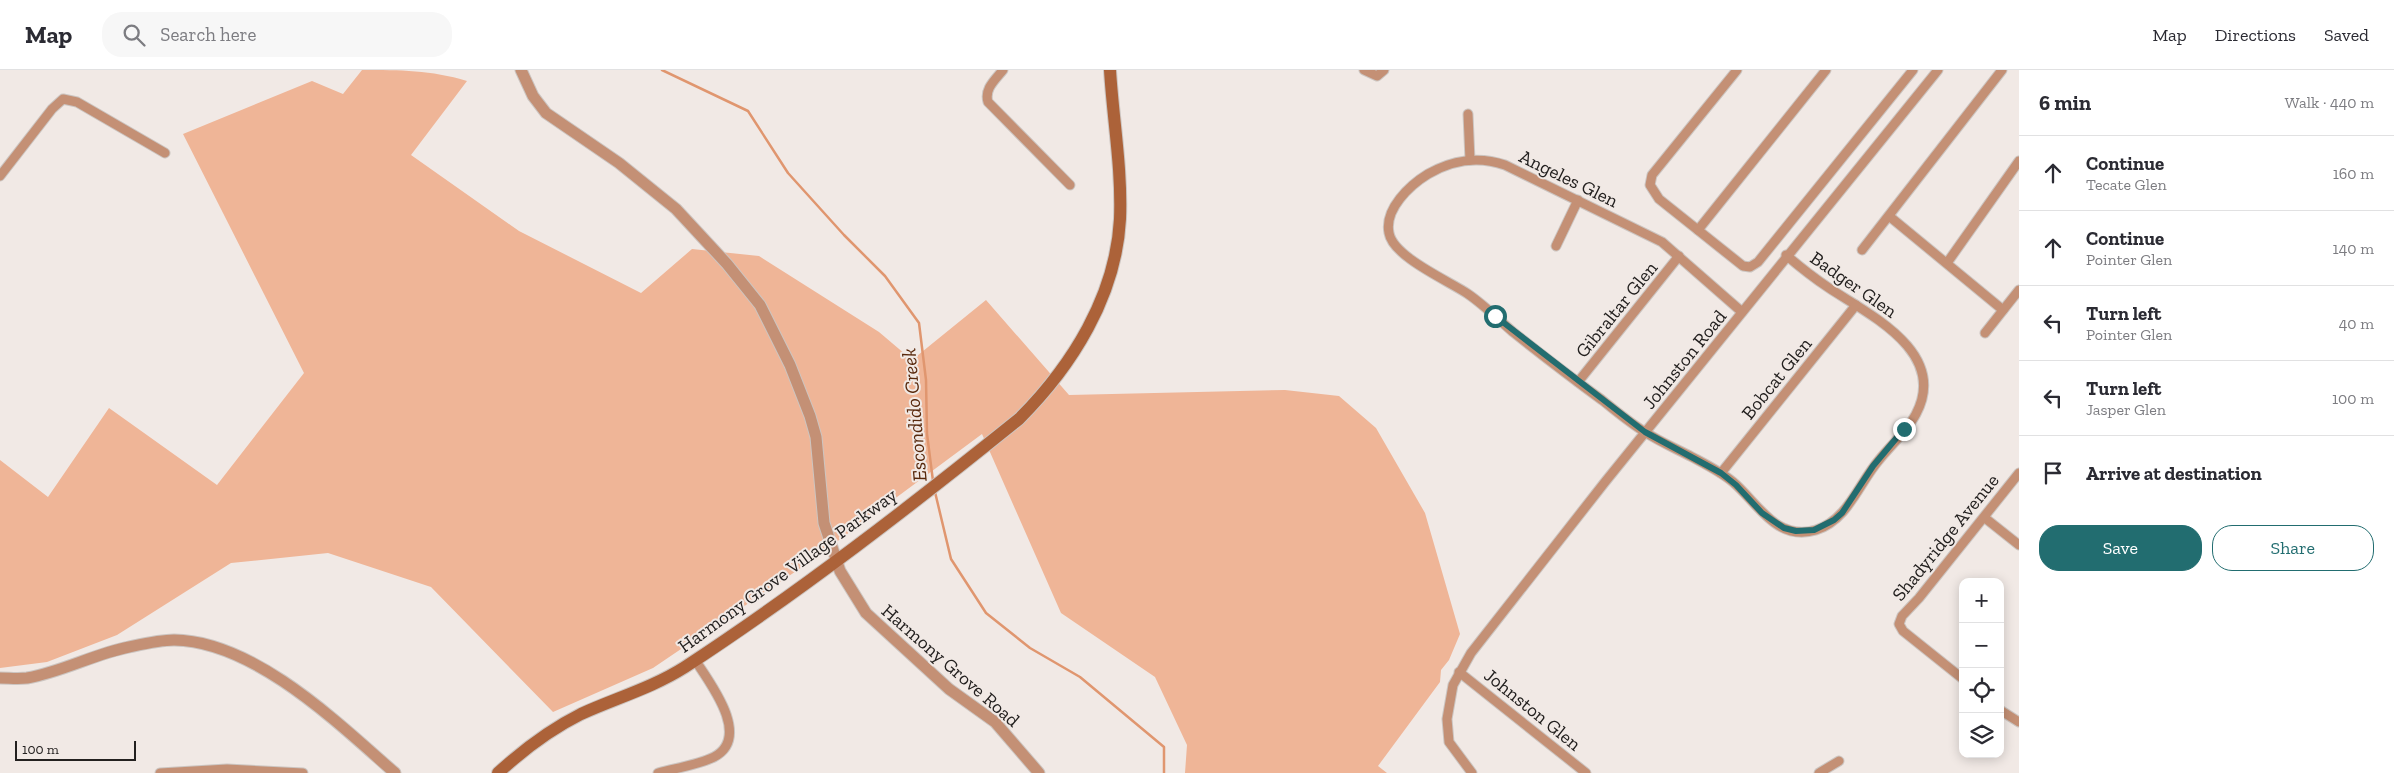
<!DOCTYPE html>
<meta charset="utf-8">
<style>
:root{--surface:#fff;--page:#f7f7f7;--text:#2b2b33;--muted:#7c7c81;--line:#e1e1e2;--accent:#226d70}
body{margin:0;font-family:"Zilla Slab",serif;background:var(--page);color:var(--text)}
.controls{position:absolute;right:15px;bottom:15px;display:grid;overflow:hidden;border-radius:10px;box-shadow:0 2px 12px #0003}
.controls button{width:45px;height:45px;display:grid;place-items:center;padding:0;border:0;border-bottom:1px solid var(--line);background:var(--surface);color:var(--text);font:25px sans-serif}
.scale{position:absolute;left:15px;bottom:12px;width:121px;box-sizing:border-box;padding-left:5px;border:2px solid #23201f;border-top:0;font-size:14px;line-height:18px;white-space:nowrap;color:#23201f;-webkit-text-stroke:4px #f1e9e5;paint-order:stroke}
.stop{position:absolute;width:15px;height:15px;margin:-11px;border:4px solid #226d70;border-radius:50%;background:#fff}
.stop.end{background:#226d70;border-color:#fff;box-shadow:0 1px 5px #0008}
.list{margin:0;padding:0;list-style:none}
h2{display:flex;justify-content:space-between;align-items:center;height:65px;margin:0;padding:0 20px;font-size:21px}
h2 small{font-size:16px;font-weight:400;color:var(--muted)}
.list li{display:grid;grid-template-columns:32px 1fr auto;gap:15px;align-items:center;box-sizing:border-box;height:75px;padding:0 20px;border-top:1px solid var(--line)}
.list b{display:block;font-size:19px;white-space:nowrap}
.list p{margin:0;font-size:16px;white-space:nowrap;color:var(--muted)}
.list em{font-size:16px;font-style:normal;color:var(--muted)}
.actions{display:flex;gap:10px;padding:15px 20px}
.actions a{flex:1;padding:11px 0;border:1px solid var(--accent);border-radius:20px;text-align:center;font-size:18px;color:var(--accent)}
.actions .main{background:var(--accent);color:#fff}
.icon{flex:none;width:28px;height:28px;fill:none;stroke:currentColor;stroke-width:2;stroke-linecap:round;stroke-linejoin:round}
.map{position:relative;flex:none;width:2019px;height:703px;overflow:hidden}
header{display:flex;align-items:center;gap:30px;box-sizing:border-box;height:70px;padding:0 25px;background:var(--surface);border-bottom:1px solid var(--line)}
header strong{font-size:24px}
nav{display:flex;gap:28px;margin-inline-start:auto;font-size:18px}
.search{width:350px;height:45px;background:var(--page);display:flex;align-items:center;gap:12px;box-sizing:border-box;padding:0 18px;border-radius:20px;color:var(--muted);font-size:19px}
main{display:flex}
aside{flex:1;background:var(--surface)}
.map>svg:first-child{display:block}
</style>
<header>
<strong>Map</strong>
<div class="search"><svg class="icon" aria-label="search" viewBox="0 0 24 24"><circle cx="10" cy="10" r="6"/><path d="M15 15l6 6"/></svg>Search here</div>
<nav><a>Map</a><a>Directions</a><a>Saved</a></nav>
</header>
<main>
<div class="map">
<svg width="2019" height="703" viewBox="0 0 2019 703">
<rect width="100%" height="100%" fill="#f1e9e5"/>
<path fill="#efb597" d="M362,0C400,0 431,0 467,11L411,85L519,161L641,223L692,179L759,186L879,262L912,290L986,230L1069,325L1285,320L1339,326L1376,358L1425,443L1460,564L1449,590L1441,600L1440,612L1378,696L1387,703H1185L1187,675L1155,607L1061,543L982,364L808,493L653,598L553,642L431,517L328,483L231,493L117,565L47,592L0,598V390L48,427L109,338L217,415L304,303L183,64L312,11L343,24Z"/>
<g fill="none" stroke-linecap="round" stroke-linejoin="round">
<g stroke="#e0966f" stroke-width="2.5">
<path d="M662,0L748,41L788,103L844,165L885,206L919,253L926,310L927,364L933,411"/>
<path d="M935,422L951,489L986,543L1030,578L1080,607L1164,677V703"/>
</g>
<g stroke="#ccc5c1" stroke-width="11">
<g id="minor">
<path d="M1003,0C995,10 984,19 988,32L1070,115"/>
<path d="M1364,0L1377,6L1384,0"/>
<path d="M1737,0L1652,105L1650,115L1659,129L1743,196L1750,197L1758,192L1913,0"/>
<path d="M1468,44L1470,90"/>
<path d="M0,106L52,39L63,29L77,32L165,83"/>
<path d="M1889,146L2003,240"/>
<path d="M1698,160L1826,0"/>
<path d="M1556,176L1578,130"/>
<path d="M1862,180L2002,0"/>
<path d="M1947,193L2019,91"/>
<path d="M1742,242L1662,172L1505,95C1479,86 1452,90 1428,104C1410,115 1384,139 1389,163C1393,187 1449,211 1468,224C1484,235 1498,249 1513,262C1542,285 1572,308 1602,330C1616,341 1630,353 1645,362C1660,372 1677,379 1692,387C1707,395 1721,402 1733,412C1758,433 1776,472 1816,460C1848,450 1859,413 1879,390C1891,375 1907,361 1916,344C1949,282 1868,244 1829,218C1814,208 1800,197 1786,185"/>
<path d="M1985,263L2019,220"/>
<path d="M1578,312L1679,186"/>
<path d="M1721,403L1856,235"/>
<path d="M1985,448L2019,475"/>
<path d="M1459,602L1586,703"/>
<path d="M1963,609L1903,561L1899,554L1902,546L1919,528L2019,403"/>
<path d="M2000,640L2019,652"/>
<path d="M160,703L227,699L303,703"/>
<path d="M658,703C676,698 698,695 714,687C752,667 710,613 695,590"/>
<path d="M1472,703L1449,672L1447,649L1453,615L1471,583L1605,412L1938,0"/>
<path d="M1819,703L1839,691"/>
</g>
</g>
<g stroke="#ccc5c1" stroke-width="13">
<g id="tertiary">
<path d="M521,0L533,26L546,43L619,93L676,139L727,194L760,235L790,295L810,346L816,367L824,453L840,501L866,543L949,619L995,652L1039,703"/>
<path d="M0,608C9,608 18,609 27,608C62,602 94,584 129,577C143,574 160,570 174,570C254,571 338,653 395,703"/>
</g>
</g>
<g stroke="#ccc5c1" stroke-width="14">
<path id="secondary" d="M498,703C523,680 551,659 581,644C616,628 652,618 685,597C801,521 911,436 1019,349C1072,296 1116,226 1120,149C1122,98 1113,50 1110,0"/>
</g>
<use href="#minor" stroke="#c49075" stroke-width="9"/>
<use href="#tertiary" stroke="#c49075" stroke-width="11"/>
<use href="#secondary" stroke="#ac6239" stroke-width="12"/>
</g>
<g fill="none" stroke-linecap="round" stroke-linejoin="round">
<path stroke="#226d70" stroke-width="6" d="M1495,246L1645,362L1721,403L1736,415L1762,443L1784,458L1796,461L1814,460L1834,450L1842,443L1873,396L1904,359"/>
</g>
<g text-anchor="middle" stroke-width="4" stroke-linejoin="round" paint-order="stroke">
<g font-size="19" fill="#23201f" stroke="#f1e9e5">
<text transform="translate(1569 108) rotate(26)" y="7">Angeles Glen</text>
<text transform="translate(1854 214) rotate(35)" y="7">Badger Glen</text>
<text transform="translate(1616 239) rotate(-51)" y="7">Gibraltar Glen</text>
<text transform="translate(1684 289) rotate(-51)" y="7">Johnston Road</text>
<text transform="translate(1776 308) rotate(-51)" y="7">Bobcat Glen</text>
<text transform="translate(1945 467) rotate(-51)" y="7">Shadyridge Avenue</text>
<text transform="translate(787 500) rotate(-36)" y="7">Harmony Grove Village Parkway</text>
<text transform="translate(951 595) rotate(41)" y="7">Harmony Grove Road</text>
<text transform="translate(1533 639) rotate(39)" y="7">Johnston Glen</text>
</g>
<g font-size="20" font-style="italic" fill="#58280c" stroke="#f1e9e5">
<text transform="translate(914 345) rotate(-95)" y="7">Escondido Creek</text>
</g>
</g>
</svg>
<div class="controls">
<button>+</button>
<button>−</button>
<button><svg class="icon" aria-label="locate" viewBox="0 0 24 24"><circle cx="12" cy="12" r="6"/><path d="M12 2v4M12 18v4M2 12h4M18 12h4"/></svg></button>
<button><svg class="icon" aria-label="layers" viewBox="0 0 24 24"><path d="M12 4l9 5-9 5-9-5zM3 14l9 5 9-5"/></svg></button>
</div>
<div class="scale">100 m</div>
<div class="stop" style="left:1495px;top:246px"></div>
<div class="stop end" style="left:1904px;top:359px"></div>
</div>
<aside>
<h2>6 min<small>Walk · 440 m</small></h2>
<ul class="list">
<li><svg class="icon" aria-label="ahead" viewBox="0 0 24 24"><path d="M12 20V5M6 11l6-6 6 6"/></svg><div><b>Continue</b><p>Tecate Glen</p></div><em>160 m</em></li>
<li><svg class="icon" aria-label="ahead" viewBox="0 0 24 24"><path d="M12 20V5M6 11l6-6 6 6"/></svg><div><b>Continue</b><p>Pointer Glen</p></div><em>140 m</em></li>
<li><svg class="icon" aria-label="left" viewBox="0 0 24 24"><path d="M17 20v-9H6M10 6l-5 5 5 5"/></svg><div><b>Turn left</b><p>Pointer Glen</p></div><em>40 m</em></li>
<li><svg class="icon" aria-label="left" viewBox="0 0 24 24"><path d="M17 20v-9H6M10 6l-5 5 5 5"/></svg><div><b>Turn left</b><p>Jasper Glen</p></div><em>100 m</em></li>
<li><svg class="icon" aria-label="arrive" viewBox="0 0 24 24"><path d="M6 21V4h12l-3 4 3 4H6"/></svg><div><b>Arrive at destination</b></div></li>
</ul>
<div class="actions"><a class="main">Save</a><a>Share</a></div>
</aside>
</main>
